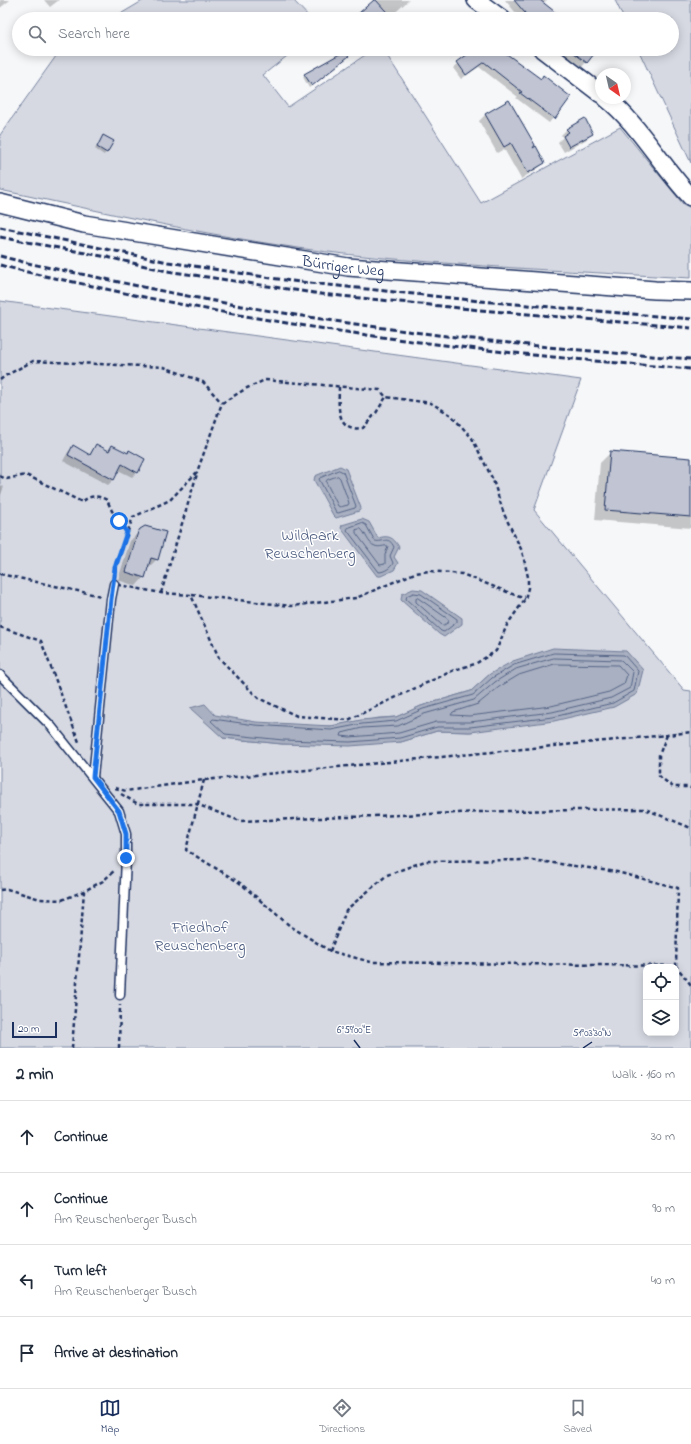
<!DOCTYPE html>
<meta charset="utf-8">
<style>
:root{--surface:#fff;--page:#f2f2f3;--text:#1f2937;--muted:#747a83;--line:#e0e1e3;--accent:#1b2f5e}
body{margin:0;font-family:"Indie Flower",sans-serif;background:var(--page);color:var(--text)}
.controls{position:absolute;right:12px;bottom:12px;display:grid;overflow:hidden;border-radius:8px;box-shadow:0 2px 10px #0003}
.controls button{width:36px;height:36px;display:grid;place-items:center;padding:0;border:0;border-bottom:1px solid var(--line);background:var(--surface);color:var(--text);font:20px sans-serif}
.compass{position:absolute;left:595px;top:68px;width:36px;height:36px;border-radius:50%;background:var(--surface);box-shadow:0 2px 10px #0003;rotate:146deg}
.scale{position:absolute;left:12px;bottom:10px;width:45px;box-sizing:border-box;padding-left:4px;border:2px solid #1b2f5e;border-top:0;font-size:11px;line-height:14px;white-space:nowrap;color:#1b2f5e;-webkit-text-stroke:3px #fff;paint-order:stroke}
.stop{position:absolute;width:12px;height:12px;margin:-9px;border:3px solid #1a73e8;border-radius:50%;background:#fff}
.stop.end{background:#1a73e8;border-color:#fff;box-shadow:0 1px 4px #0008}
.list{margin:0;padding:0;list-style:none}
h2{display:flex;justify-content:space-between;align-items:center;height:52px;margin:0;padding:0 16px;font-size:17px}
h2 small{font-size:13px;font-weight:400;color:var(--muted)}
.list li{display:grid;grid-template-columns:26px 1fr auto;gap:12px;align-items:center;box-sizing:border-box;height:72px;padding:0 16px;border-top:1px solid var(--line)}
.list b{display:block;font-size:15px;white-space:nowrap}
.list p{margin:0;font-size:13px;white-space:nowrap;color:var(--muted)}
.list em{font-size:13px;font-style:normal;color:var(--muted)}
.icon{flex:none;width:22px;height:22px;fill:none;stroke:currentColor;stroke-width:2;stroke-linecap:round;stroke-linejoin:round}
.map{position:relative;flex:none;width:691px;height:1048px;overflow:hidden}
.search{position:absolute;background:var(--surface);box-shadow:0 2px 10px #0003;left:12px;right:12px;top:12px;height:44px;display:flex;align-items:center;gap:10px;box-sizing:border-box;padding:0 14px;border-radius:22px;color:var(--muted);font-size:15px}
.sheet{height:340px;background:var(--surface)}
nav{display:flex;justify-content:space-around;align-items:center;box-sizing:border-box;height:56px;border-top:1px solid var(--line);background:var(--surface);font-size:11px;color:var(--muted)}
nav a{display:grid;justify-items:center;gap:2px}
nav .on{color:var(--accent)}
.map>svg:first-child{display:block}
</style>
<div class="map">
<svg width="691" height="1048" viewBox="0 0 691 1048">
<rect width="100%" height="100%" fill="#f6f7f9"/>
<filter id="ink" filterUnits="userSpaceOnUse"><feTurbulence type="fractalNoise" baseFrequency=".025" numOctaves="2"/><feDisplacementMap in="SourceGraphic" scale="8" xChannelSelector="R" yChannelSelector="G"/><feConvolveMatrix kernelMatrix="1 2 1 2 8 2 1 2 1" color-interpolation-filters="sRGB"/></filter>
<g filter="url(#ink)">
<g fill="#d6d9e2" stroke="#7884a0" fill-rule="evenodd">
<path d="M144,0H293L311,19H112Z"/>
<path d="M615,0H691V163L638,49H672V19H624Z"/>
<path d="M61,49H296L263,75L288,107L374,49H383L481,203L620,127L683,204L691,208V278C585,272 478,267 373,257C247,245 123,216 0,190V135Z"/>
<path d="M0,301L581,380L534,510L684,690L691,691V1048H0ZM490,674L511,725L470,732L437,731L401,742L282,744L223,738L325,726H331L379,718L396,717L421,706L471,691ZM646,967H676V1033H646Z"/>
</g>
<g fill="#a9b0c1" stroke="#707c99">
<path d="M340,466L346,469L361,508L359,511L336,518L333,515L314,480L315,476Z"/>
<path d="M362,519L369,522L378,538C389,535 393,537 399,547L394,557L398,563L394,570L381,576H377L341,528L342,525Z"/>
<path d="M413,589L422,590L462,618V624L444,637L439,634L401,600L402,594Z"/>
<path d="M553,648L626,651L643,670L637,694L614,707L554,721L470,732L437,731L401,742L350,746L282,744L223,738L190,708L205,704L215,715L256,722L331,726L361,720L396,717L421,706L471,691L490,674L513,661Z"/>
</g>
<g fill="#0003">
<path d="M0,0H10L0,8Z"/>
<path d="M44,0H59L50,7Z"/>
<path d="M372,0H409L388,19H354L374,2Z"/>
<path d="M505,0H547L543,4L563,19H521Z"/>
<path d="M467,49H499L540,80L543,77L570,97L549,123L516,98L518,97L479,67L461,79L453,68L472,53Z"/>
<path d="M558,49H597L582,67Z"/>
<path d="M346,59L309,88L303,77L305,75Z"/>
<path d="M508,101L529,151L544,163L537,169L521,179L504,149L497,153L479,121L485,115Z"/>
<path d="M585,120L592,133L587,139L564,152L558,142L563,137L561,135L566,130Z"/>
<path d="M101,139L106,152L104,155L95,149Z"/>
<path d="M96,445L107,451L112,446L127,454L129,451L137,472L132,477L118,470L113,480L108,485L63,461L68,452L73,447L89,455Z"/>
<path d="M611,452L691,459V528L595,520L600,463Z"/>
<path d="M0,485L4,487L0,497Z"/>
<path d="M143,528L157,559L148,568L147,567L144,577L136,586L118,580L130,541Z"/>
</g>
<g fill="none" stroke-linecap="round" stroke-linejoin="round">
<g stroke="#546386" stroke-width="1">
<path d="M339,470L343,472L356,506L355,508L338,513L336,512L319,479L320,478Z"/>
<path d="M338,476L340,478L349,503L348,505L340,507L338,506L326,482L327,480Z"/>
<path d="M362,523L366,525L375,541C384,543 388,535 394,547L390,556L393,563C391,568 384,572 379,572L347,530L348,528Z"/>
<path d="M361,529C366,533 368,544 375,546C380,548 384,545 388,546L385,555V564L380,565L356,533V530Z"/>
<path d="M414,593L421,594L457,619V622L444,632L441,631L406,599L407,596Z"/>
<path d="M418,598L448,619L449,622L444,625H442L416,602V599Z"/>
<path d="M554,653L624,655L638,671L634,691L613,703L553,717L470,727H437L400,738L350,742L283,740L225,734L211,721L213,719L255,725L331,730L362,724L396,721L423,709L473,695L492,678L514,665Z"/>
<path d="M554,658L621,660L633,672L630,688L611,698L552,712L470,722H436L399,733L350,737L341,736L342,733L362,728L398,726L424,714L474,700L495,682L516,669Z"/>
<path d="M555,664L618,665L627,675L624,684L609,692L551,706L469,716L451,715L453,712L478,704L499,687L519,675Z"/>
</g>
</g>
<g fill="#c0c4d3" stroke="#1b2f5e">
<path d="M374,0H376L393,19H352Z"/>
<path d="M514,0H540L564,19H530Z"/>
<path d="M462,49H500L541,79L543,75L571,97L555,119L520,93L522,92L484,62L466,75L457,62L468,54Z"/>
<path d="M569,49H598L587,63Z"/>
<path d="M345,51L349,56L312,86L304,74Z"/>
<path d="M509,100L535,145L533,148L536,146L545,163L528,173L511,143L504,147L485,114Z"/>
<path d="M585,118L593,134L569,147L563,136L569,132L566,129Z"/>
<path d="M103,135L114,141L107,153L97,147Z"/>
<path d="M96,444L109,451L112,445L128,453L129,450L145,459L138,473L122,464L114,480L68,455L73,445L90,455Z"/>
<path d="M610,451L691,458V517L605,510Z"/>
<path d="M145,526L166,532L158,560L151,558L145,578L126,572L138,532L140,529Z"/>
</g>
<g fill="none" stroke-linecap="round" stroke-linejoin="round">
<g stroke="#1b2f5e" stroke-width="11">
<g id="lane">
<path d="M0,675L51,726L119,811L126,834V858L120,995"/>
<path d="M93,777L111,599L114,584"/>
</g>
</g>
<g stroke="#1b2f5e" stroke-width="20">
<g id="street">
<path d="M476,0L502,19"/>
<path d="M542,49L601,94"/>
<path d="M606,98C638,123 662,167 691,197"/>
<path id="s1" d="M0,203L84,224L348,267L655,290L691,291"/>
</g>
</g>
<g stroke="#1b2f5e" stroke-width="2.5" stroke-dasharray="4 3" stroke-linecap="butt">
<path d="M0,380L5,376L33,361L164,367L203,382L222,403"/>
<path d="M265,380L380,390L386,397L431,403L451,415L472,438L493,480L504,514L522,551L528,577V588L525,599L507,625L496,651L475,664L454,670L348,720L297,716L258,698L219,658L191,595L161,593L114,584L115,567L133,517L170,500L197,472L222,403L247,388Z"/>
<path d="M339,387C339,400 335,425 354,428C357,429 360,428 363,428L376,413L386,397"/>
<path d="M0,476L6,479L26,475L82,502C90,495 97,495 107,500L112,511L127,532"/>
<path d="M0,574L101,596"/>
<path d="M161,593L197,474"/>
<path d="M192,595L292,606L356,598L415,573L430,571L462,574L525,599"/>
<path d="M0,627L41,641L79,742"/>
<path d="M667,735L659,755V776L673,787H688L691,788"/>
<path d="M204,780L186,850L240,883L290,926L330,951L371,962L676,966L691,985"/>
<path d="M115,788L126,791L204,780L667,735L691,732"/>
<path d="M121,794L138,804H196L240,821L509,811L645,809L691,828"/>
<path d="M0,890L7,889L40,899L62,900L84,891L103,881L115,870"/>
<path d="M330,951L346,910L387,875L425,861L532,860L617,872L678,888L676,966"/>
<path d="M72,1048L84,891"/>
<path d="M119,1048L120,1005"/>
</g>
<use href="#lane" stroke="#fff" stroke-width="8"/>
<use href="#street" stroke="#fff" stroke-width="17"/>
<g stroke="#1b2f5e" stroke-width="3" stroke-dasharray="6 3" stroke-linecap="butt">
<path d="M0,227L168,262L291,281L480,301L691,319"/>
<path d="M0,237L107,257L167,271L321,294L480,310L691,328"/>
<path d="M0,256C36,266 73,272 110,280C301,322 496,345 691,359"/>
<path d="M0,265C35,275 71,281 106,289C299,331 495,354 691,369"/>
</g>
</g>
</g>
<g fill="none" stroke-linecap="round" stroke-linejoin="round" filter="url(#ink)">
<path stroke="#1a73e8" stroke-width="5" d="M119,521L127,532L115,568L111,599L93,777L119,811L126,834V858"/>
</g>
<path fill="none" stroke="#1b2f5e" stroke-width="1.5" d="M354,1040L360,1048M583,1048L592,1042"/>
<g text-anchor="middle" stroke-width="3" stroke-linejoin="round" paint-order="stroke">
<g font-size="16" fill="#1b2f5e" stroke="#fff">
<text dy="6" stroke="none"><textPath href="#s1" startOffset="349">Bürriger Weg</textPath></text>
</g>
<g font-size="16" fill="#4a5a7f" stroke="#fff">
<text x="310" y="540">Wildpark<tspan x="310" dy="18">Reuschenberg</tspan></text>
<text x="200" y="932">Friedhof<tspan x="200" dy="18">Reuschenberg</tspan></text>
</g>
</g>
<g font-size="10" text-anchor="middle" fill="#1b2f5e" stroke="#fff" stroke-width="3" stroke-linejoin="round" paint-order="stroke">
<text x="354" y="1033">6°59'00"E</text>
<text x="592" y="1036">51°03'30"N</text>
</g>
</svg>
<div class="controls">
<button><svg class="icon" aria-label="locate" viewBox="0 0 24 24"><circle cx="12" cy="12" r="6"/><path d="M12 2v4M12 18v4M2 12h4M18 12h4"/></svg></button>
<button><svg class="icon" aria-label="layers" viewBox="0 0 24 24"><path d="M12 4l9 5-9 5-9-5zM3 14l9 5 9-5"/></svg></button>
</div>
<svg class="compass" viewBox="-18 -18 36 36"><path d="M0-13l5 13h-10z" fill="#e53935"/><path d="M0 13l5-13h-10z" fill="#747a83"/></svg>
<div class="scale">20 m</div>
<div class="stop" style="left:119px;top:521px"></div>
<div class="stop end" style="left:126px;top:858px"></div>
<div class="search"><svg class="icon" aria-label="search" viewBox="0 0 24 24"><circle cx="10" cy="10" r="6"/><path d="M15 15l6 6"/></svg>Search here</div>
</div>
<section class="sheet">
<h2>2 min<small>Walk · 160 m</small></h2>
<ul class="list">
<li><svg class="icon" aria-label="ahead" viewBox="0 0 24 24"><path d="M12 20V5M6 11l6-6 6 6"/></svg><div><b>Continue</b></div><em>30 m</em></li>
<li><svg class="icon" aria-label="ahead" viewBox="0 0 24 24"><path d="M12 20V5M6 11l6-6 6 6"/></svg><div><b>Continue</b><p>Am Reuschenberger Busch</p></div><em>90 m</em></li>
<li><svg class="icon" aria-label="left" viewBox="0 0 24 24"><path d="M17 20v-9H6M10 6l-5 5 5 5"/></svg><div><b>Turn left</b><p>Am Reuschenberger Busch</p></div><em>40 m</em></li>
<li><svg class="icon" aria-label="arrive" viewBox="0 0 24 24"><path d="M6 21V4h12l-3 4 3 4H6"/></svg><div><b>Arrive at destination</b></div></li>
</ul>
</section>
<nav>
<a class="on"><svg class="icon" aria-label="map" viewBox="0 0 24 24"><path d="M3 6l6-2 6 2 6-2v14l-6 2-6-2-6 2zM9 4v14M15 6v14"/></svg>Map</a>
<a><svg class="icon" aria-label="directions" viewBox="0 0 24 24"><path d="M12 3l9 9-9 9-9-9zM9 14v-3h6M13 9l2 2-2 2"/></svg>Directions</a>
<a><svg class="icon" aria-label="saved" viewBox="0 0 24 24"><path d="M7 4h10v16l-5-4-5 4z"/></svg>Saved</a>
</nav>
